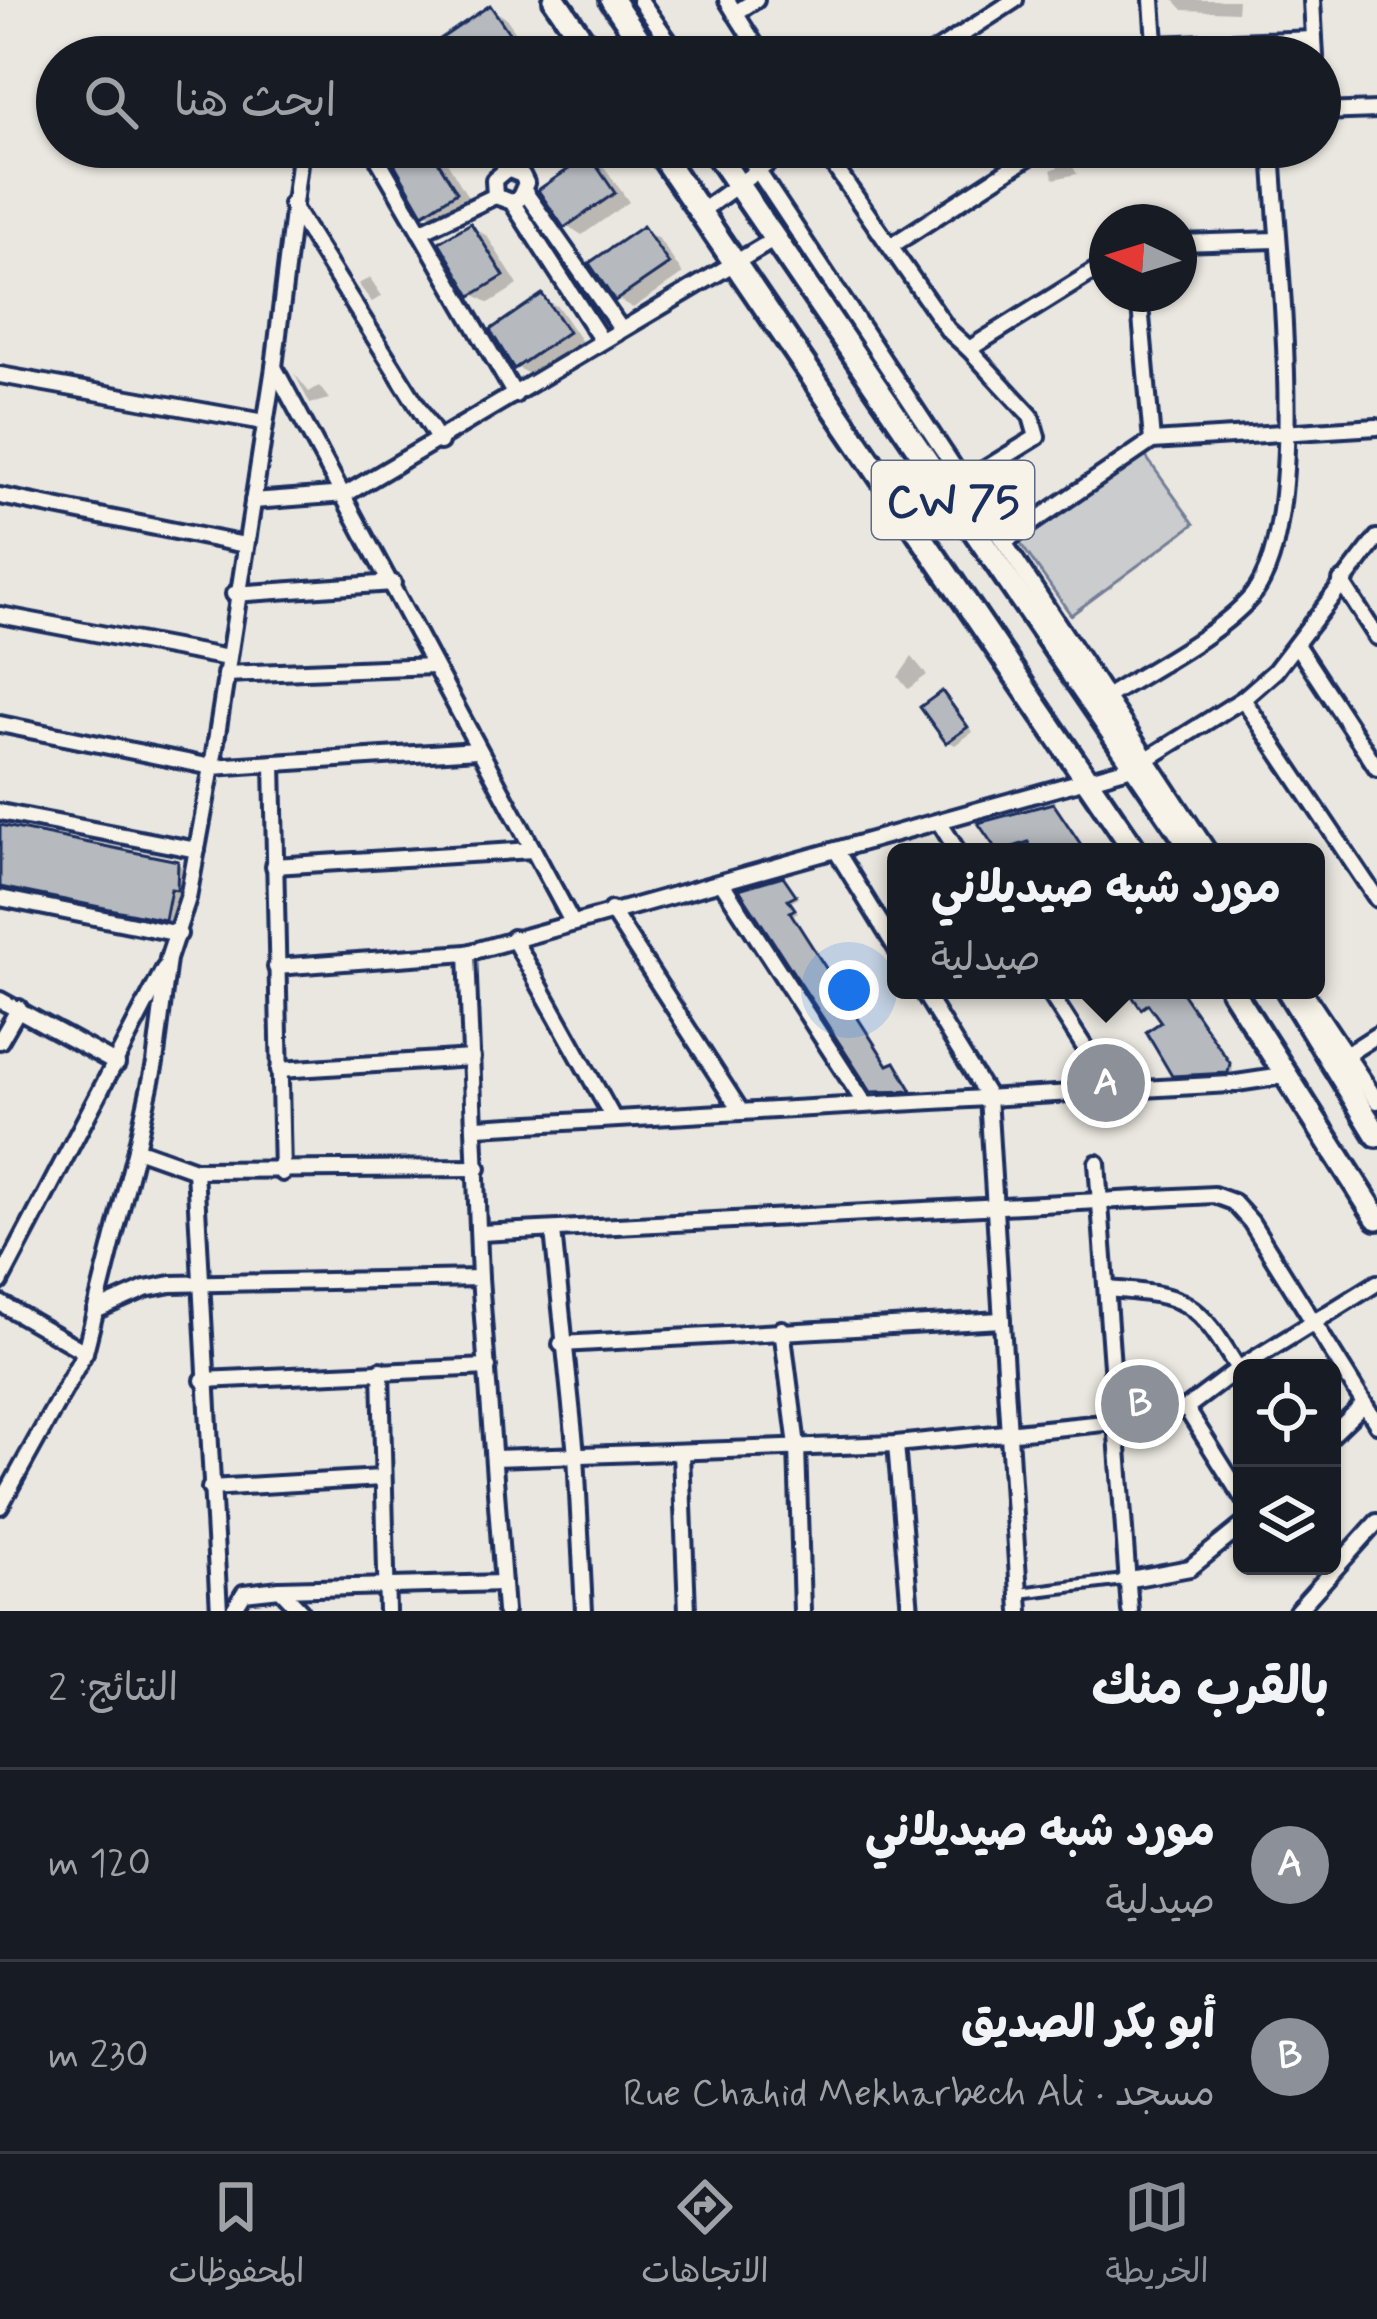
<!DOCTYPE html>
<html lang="ar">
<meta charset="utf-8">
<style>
:root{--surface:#171b24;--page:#20242c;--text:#f1f3f6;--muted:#9ea1a6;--line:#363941;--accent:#8c9099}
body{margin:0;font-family:Mynerve,"Playpen Sans Arabic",sans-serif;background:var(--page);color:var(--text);direction:rtl}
.controls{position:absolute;right:36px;bottom:36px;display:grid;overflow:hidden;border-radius:18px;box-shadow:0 3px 9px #0004}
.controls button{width:108px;height:108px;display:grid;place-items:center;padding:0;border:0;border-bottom:3px solid var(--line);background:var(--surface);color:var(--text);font:60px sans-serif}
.compass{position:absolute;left:1089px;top:204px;width:108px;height:108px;border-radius:50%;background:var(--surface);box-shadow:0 3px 9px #0004;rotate:274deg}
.you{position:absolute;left:849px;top:990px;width:42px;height:42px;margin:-30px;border:9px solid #fff;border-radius:50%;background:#1a73e8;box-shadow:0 0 0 18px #1a73e833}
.badge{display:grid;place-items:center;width:78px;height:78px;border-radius:50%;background:var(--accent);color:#fff;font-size:39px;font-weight:700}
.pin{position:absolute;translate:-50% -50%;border:6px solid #fff;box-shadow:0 3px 12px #0006}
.popup{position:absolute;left:887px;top:843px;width:438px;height:156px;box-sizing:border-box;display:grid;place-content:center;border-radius:18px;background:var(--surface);filter:drop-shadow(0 3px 9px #0005);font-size:39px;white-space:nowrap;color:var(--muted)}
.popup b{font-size:45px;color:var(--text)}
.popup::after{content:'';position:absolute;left:50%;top:100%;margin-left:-24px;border:24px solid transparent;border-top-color:var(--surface)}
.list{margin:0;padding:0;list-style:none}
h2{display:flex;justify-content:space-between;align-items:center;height:156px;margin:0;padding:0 48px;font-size:51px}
h2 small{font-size:39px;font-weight:400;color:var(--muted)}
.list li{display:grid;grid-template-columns:78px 1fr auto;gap:36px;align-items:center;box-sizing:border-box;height:192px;padding:0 48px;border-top:3px solid var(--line)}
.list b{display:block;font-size:45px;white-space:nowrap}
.list p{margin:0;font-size:39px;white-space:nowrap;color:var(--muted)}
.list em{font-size:39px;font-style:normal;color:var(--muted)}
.icon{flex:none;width:66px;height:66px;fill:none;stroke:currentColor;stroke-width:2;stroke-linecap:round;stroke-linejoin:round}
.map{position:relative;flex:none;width:1377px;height:1611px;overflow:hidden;direction:ltr}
.search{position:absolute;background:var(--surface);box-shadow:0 3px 9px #0004;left:36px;right:36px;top:36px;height:132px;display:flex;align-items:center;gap:30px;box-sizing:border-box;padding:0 42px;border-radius:66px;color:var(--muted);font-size:45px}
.sheet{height:540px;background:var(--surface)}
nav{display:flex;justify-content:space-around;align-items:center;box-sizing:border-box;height:168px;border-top:3px solid var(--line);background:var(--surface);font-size:33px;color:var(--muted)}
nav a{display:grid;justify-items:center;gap:6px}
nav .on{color:var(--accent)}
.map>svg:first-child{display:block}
</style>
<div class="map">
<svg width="1377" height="1611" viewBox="0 0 1377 1611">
<rect width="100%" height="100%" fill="#eae7e0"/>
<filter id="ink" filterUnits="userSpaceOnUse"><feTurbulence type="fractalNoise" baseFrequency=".00833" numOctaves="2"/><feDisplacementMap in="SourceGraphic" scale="24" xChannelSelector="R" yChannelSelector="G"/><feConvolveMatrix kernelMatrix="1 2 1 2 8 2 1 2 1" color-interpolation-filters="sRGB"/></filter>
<g filter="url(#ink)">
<path fill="#cbcccd" stroke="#737e96" stroke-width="3" d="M1144,454L1194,524L1071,615L1018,540Z"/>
<g fill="#0003">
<path d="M1174,0H1238L1237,12L1183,10Z"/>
<path d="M490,8L506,18L530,52L523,57H450Z"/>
<path d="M418,147L441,152L471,202L441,221L425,212Z"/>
<path d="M511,147H555L532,163Z"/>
<path d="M590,158L605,168L629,202L582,235L566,225Z"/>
<path d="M1070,162L1077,174L1054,179L1051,170Z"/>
<path d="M471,226L487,236L518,285L489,303L473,294Z"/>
<path d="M643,230L659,239L683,274L633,308L617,299Z"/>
<path d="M370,278L382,296L372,302L358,284Z"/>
<path d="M542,298L558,307L582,342L532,376L516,367Z"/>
<path d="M294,373L309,392L319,386L329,399L310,404Z"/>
<path d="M912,657L927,675L908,689L898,677Z"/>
<path d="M942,695L973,732L955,745L948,741Z"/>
<path d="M1053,806L1087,852H1038L1032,844L1018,852H1001L983,825Z"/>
<path d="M0,828L177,864L184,868L183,892L178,891L172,921L11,889L0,894Z"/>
<path d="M782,880L799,898L791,902L798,912L793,915L890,1067L900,1068L915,1092L873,1090L744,890Z"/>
<path d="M1131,990H1180L1233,1067L1232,1074H1175L1165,1023L1152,1005L1143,1007Z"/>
</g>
<g fill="#b6babf" stroke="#1b2f5e" stroke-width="3">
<path d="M490,5L516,43L494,57H446L436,42Z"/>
<path d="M412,147H429L457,192L423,214L392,160Z"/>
<path d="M589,155L615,193L564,228L538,190Z"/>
<path d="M471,223L504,276L471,296L439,242Z"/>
<path d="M643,226L669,264L615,301L589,263Z"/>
<path d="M542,294L568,332L514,369L490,330Z"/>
<path d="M942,691L968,727L946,743L920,707Z"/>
<path d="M1053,803L1086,852H1034L1028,842L998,852L978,823Z"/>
<path d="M0,825L178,861L177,890L171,889L165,920L0,887Z"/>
<path d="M783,876L796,895L788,899L795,909L790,912L888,1065L895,1062L912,1091L871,1092L739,889Z"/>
<path d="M1128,990H1180L1230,1063L1228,1073L1172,1076L1146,1032L1161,1022L1148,1004L1141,1009Z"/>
</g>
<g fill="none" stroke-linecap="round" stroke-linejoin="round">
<g stroke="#1b2f5e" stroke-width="16">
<path id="lane" d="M1020,1593L1124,1580"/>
</g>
<g stroke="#1b2f5e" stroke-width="22">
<g id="street">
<path d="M640,0L680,57"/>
<path d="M727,0L763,57"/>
<path d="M1152,0L1156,57"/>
<path d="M1312,0L1315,57"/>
<path d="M735,13L756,0"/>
<path d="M1155,45L1314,39"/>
<path d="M927,57L1015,0"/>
<path d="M1320,112L1377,110"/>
<path d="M371,147L515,395"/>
<path d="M742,147L1209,852"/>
<path d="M821,147L948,330L969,349L1107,263"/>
<path d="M525,192L621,329"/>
<path d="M512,202L519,199L526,183L522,175L507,169L494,180L495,196L512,202L602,341"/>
<path d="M291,204L440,442"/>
<path d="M701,211L791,147"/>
<path d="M420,232L495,196"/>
<path d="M1179,243L1276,240"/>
<path d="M891,246L1044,147"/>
<path d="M1139,294L1152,441"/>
<path d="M274,367L572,922"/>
<path d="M0,375L264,422"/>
<path d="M964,482L1037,437L1031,416L969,349"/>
<path d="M0,496L245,545"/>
<path d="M253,501L346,494L775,239"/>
<path d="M1004,542L1152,441L1377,427"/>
<path d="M1341,581L1377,637"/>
<path d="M234,594L393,583"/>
<path d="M0,615L228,658"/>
<path d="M1297,646L1377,768"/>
<path d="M225,674L434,666"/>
<path d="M1108,696C1151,669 1218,635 1251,597C1313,527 1276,246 1272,147"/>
<path d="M1243,699L1377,899"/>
<path d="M0,724L212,767L477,750"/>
<path d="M273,764L282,1173"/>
<path d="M0,812L197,850"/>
<path d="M941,825L958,852"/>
<path d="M837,852L896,948"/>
<path d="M274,866L533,850"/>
<path d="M722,883L865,1104"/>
<path d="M0,898L179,934"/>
<path d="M611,910L740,1110"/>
<path d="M513,938L613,1118"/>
<path d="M467,953L480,1278L505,1611"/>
<path d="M276,967L467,953L1136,766L1243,699L1275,671L1377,538"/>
<path d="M922,990L988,1097L1020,1611"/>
<path d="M1048,990L1112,1090"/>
<path d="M1303,990L1377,1101"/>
<path d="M0,1000L117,1064"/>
<path d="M0,1041L19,1008"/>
<path d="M1341,1058L1377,1035"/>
<path d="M279,1070L472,1058"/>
<path d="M477,1127L1230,1084L1283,1076"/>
<path d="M136,1149L195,1170L478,1168"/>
<path d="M1097,1163L1130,1611"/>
<path d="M195,1170L219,1611"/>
<path d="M553,1231L576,1454L584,1611"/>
<path d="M481,1233L1214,1195L1233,1202L1251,1222L1377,1424"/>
<path d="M0,1282L164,969"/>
<path d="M1107,1289C1187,1295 1196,1299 1238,1369"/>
<path d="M0,1303L85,1352"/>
<path d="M95,1311L145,1289L171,1284L480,1278"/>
<path d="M782,1329L797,1446L802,1611"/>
<path d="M561,1344L1002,1320"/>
<path d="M381,1370L387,1611"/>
<path d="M203,1380L488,1367"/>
<path d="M1186,1408L1242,1497"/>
<path d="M1332,1435L1363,1405"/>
<path d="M896,1444L910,1611"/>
<path d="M681,1452L687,1611"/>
<path d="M495,1458L896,1444L1163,1417L1186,1408L1238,1369L1377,1283"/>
<path d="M210,1488L381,1478"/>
<path d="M0,1506L85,1352L136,1149L155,1063L168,959L188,898L212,767L274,367L301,147"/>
<path d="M1125,1580L1190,1568L1242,1526"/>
<path d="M280,1589L301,1611"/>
<path d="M233,1611L244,1593L280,1589L503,1583"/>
<path d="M1297,1611L1377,1522"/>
</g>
</g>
<g stroke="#1b2f5e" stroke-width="30">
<g id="primary">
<path d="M555,0L594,57"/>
<path d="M612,0L651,57"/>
<path d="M656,147L1136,852"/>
<path d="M712,147L1194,852"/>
<path d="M1232,990L1377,1218"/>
<path d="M1288,990L1377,1135"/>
</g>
</g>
<use href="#lane" stroke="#f7f3e8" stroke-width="8"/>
<use href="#street" stroke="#f7f3e8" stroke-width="14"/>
<use href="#primary" stroke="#f7f3e8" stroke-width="21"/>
</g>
</g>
<g text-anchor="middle" stroke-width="9" stroke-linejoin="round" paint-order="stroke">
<rect fill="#f7f3e8" stroke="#5d6a87" stroke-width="3" x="872" y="461" width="162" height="78" rx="9"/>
<g font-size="45" font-weight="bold" fill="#1b2f5e">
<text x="953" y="516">CW 75</text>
</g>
</g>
</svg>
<div class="controls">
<button><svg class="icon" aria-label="locate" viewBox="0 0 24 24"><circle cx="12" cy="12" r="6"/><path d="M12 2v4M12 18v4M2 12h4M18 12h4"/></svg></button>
<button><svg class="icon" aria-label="layers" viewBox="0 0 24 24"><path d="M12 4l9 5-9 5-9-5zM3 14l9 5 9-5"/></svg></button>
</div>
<svg class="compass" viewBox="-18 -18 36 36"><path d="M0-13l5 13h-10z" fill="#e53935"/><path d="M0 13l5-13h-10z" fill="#9ea1a6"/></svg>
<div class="you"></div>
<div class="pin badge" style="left:1106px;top:1083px">A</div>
<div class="popup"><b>مورد شبه صيديلاني</b>صيدلية</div>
<div class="pin badge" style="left:1140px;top:1404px">B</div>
<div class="search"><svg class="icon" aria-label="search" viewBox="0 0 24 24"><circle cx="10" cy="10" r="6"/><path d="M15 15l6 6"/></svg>ابحث هنا</div>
</div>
<section class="sheet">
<h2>بالقرب منك<small>النتائج: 2</small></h2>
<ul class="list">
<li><span class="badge">A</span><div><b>مورد شبه صيديلاني</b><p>صيدلية</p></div><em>120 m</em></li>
<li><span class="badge">B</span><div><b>أبو بكر الصديق</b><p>مسجد · Rue Chahid Mekharbech Ali</p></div><em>230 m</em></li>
</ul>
</section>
<nav>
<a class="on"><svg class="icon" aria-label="map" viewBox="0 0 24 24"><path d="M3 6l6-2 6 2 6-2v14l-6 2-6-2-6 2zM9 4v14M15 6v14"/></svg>الخريطة</a>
<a><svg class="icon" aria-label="directions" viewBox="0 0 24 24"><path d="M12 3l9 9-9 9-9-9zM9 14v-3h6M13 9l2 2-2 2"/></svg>الاتجاهات</a>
<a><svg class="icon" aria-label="saved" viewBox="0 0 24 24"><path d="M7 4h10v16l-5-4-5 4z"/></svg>المحفوظات</a>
</nav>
